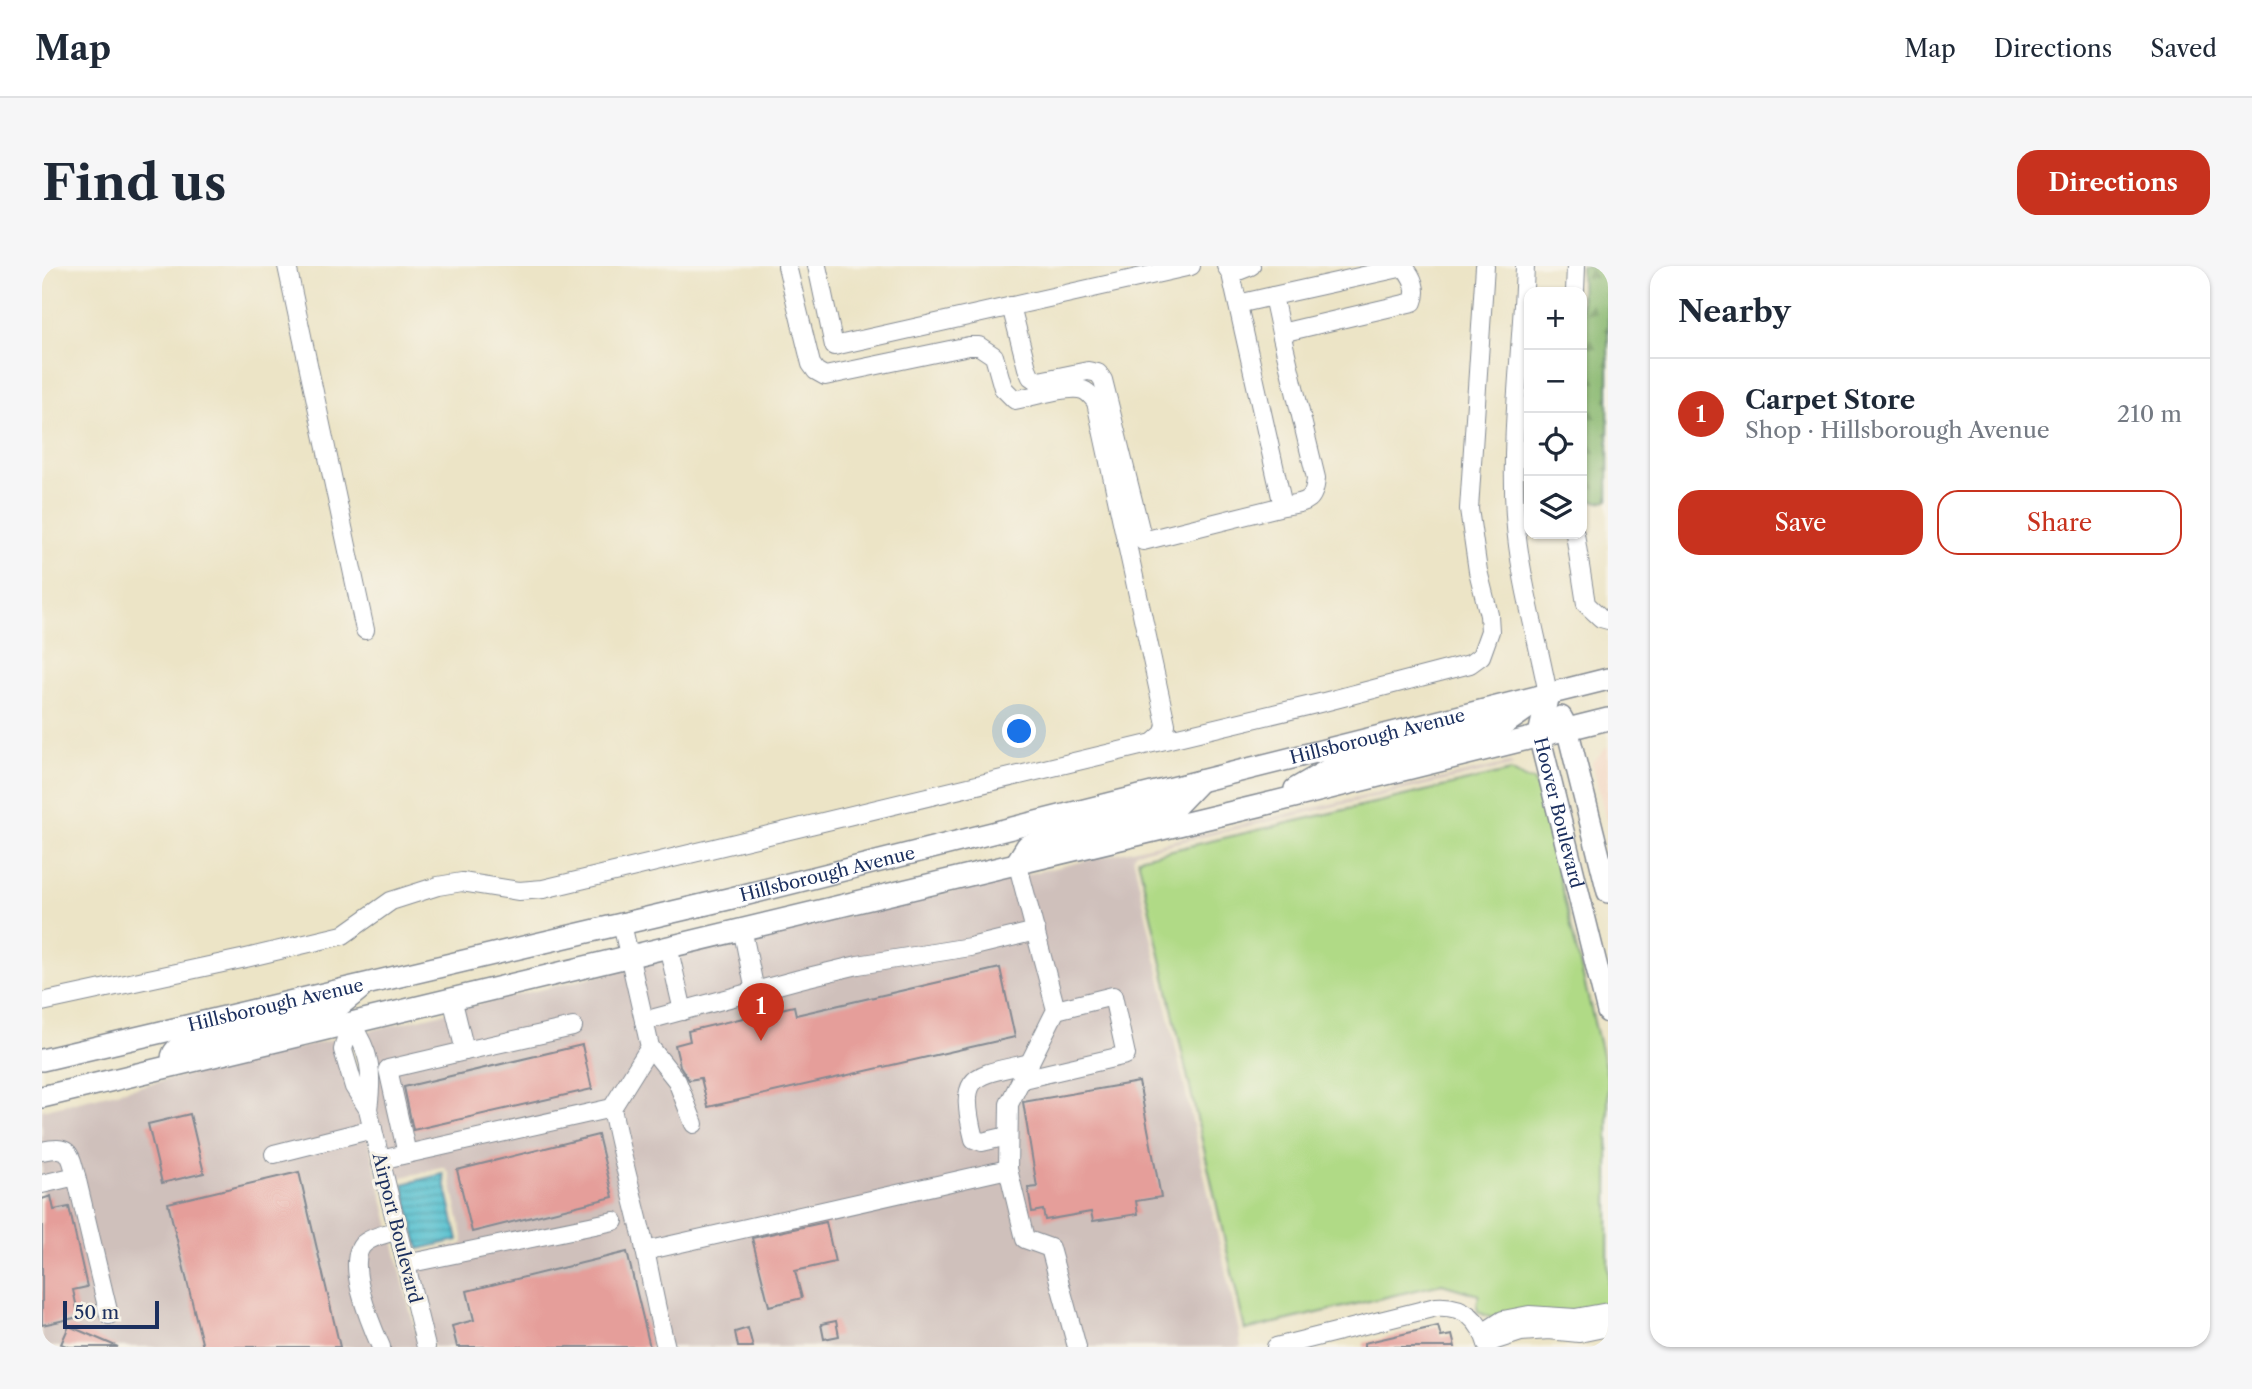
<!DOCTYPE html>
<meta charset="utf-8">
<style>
:root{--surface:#fff;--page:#f6f6f7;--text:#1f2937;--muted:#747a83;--line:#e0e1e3;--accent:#c8321e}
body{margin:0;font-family:"Libre Caslon Text",serif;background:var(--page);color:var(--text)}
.controls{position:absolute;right:21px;top:21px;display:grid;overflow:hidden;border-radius:14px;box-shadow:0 2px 5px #0004}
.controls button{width:63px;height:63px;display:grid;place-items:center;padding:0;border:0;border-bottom:2px solid var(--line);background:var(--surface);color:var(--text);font:35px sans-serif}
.scale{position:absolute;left:21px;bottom:18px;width:96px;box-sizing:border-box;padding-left:7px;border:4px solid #1b2f5e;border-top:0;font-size:19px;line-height:24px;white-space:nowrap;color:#1b2f5e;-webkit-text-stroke:5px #f7f3e8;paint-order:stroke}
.you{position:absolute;left:978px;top:466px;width:24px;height:24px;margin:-18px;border:5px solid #fff;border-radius:50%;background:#1a73e8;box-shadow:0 0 0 10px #1a73e833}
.badge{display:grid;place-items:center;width:46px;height:46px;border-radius:50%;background:var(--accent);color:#fff;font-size:23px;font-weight:700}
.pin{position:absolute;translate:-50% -58px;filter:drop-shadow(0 2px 4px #0008)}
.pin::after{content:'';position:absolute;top:37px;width:24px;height:21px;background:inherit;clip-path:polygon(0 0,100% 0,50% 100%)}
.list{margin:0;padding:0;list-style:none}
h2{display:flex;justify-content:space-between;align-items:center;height:91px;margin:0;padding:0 28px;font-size:30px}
h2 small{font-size:23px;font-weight:400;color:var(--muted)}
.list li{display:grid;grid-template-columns:46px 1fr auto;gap:21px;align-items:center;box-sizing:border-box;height:112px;padding:0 28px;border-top:2px solid var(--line)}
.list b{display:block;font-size:26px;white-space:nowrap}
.list p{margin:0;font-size:23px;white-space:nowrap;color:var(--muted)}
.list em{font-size:23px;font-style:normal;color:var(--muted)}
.actions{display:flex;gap:14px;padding:21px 28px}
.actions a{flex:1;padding:16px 0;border:2px solid var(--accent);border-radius:21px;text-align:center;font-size:24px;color:var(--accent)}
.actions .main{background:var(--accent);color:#fff}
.icon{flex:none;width:38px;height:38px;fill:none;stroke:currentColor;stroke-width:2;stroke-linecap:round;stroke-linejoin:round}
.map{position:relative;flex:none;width:1566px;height:1081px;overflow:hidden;border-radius:21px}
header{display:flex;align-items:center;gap:42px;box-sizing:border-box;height:98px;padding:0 35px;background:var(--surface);border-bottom:2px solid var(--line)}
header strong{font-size:33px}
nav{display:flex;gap:38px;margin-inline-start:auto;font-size:24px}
.intro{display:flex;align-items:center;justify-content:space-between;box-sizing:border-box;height:168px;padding:0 42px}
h1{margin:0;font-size:49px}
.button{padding:18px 32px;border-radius:21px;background:var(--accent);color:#fff;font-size:24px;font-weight:700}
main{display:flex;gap:42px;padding:0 42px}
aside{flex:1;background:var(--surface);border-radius:21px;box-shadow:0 2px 5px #0004}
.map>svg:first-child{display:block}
</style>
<header>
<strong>Map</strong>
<nav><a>Map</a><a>Directions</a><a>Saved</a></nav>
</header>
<div class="intro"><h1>Find us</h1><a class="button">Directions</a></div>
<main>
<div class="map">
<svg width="1566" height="1081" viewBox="0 0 1566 1081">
<defs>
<pattern id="forest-firs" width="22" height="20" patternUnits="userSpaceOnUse" patternTransform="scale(1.75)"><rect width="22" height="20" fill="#8cba73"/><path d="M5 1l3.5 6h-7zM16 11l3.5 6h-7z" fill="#729862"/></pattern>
<pattern id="water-rules" width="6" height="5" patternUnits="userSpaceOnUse" patternTransform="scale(1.75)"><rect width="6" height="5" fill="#55c0cf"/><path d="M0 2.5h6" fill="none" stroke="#469cab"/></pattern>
</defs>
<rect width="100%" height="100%" fill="#f7f3e8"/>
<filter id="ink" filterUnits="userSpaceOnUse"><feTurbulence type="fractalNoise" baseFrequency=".0143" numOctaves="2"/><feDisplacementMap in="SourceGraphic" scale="14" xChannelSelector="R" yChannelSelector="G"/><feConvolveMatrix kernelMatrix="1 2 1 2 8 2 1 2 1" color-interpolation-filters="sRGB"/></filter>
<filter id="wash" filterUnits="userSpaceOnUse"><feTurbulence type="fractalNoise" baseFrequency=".00686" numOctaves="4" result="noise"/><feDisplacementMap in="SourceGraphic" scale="28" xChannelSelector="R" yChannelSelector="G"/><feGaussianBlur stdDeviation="1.57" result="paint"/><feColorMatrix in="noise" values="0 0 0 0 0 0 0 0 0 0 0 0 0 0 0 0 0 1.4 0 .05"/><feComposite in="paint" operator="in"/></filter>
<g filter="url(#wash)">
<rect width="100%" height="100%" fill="#ece4c6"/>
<path fill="#f3d4bf" d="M1566,480V562L1550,496Z"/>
<g fill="#cfc0bb" fill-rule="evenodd">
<path d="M1467,497L1472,499L1094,586L1091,590L1197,1065L1199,1081H391L333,843L322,766L830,644ZM400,902H403L407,907L422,975L421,978L374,988L356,915L360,911Z"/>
<path d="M297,772L320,846L377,1081H0V844Z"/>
</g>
<path fill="#b0da86" stroke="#668472" stroke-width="2" d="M1469,505L1483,513L1491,514L1495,522L1566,813V1042L1452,1053L1436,1046L1435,1040L1437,1029L1400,1018L1203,1064L1096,592Z"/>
<path fill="url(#forest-firs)" stroke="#547468" stroke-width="2" d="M1539,0H1566V234L1557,236L1547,233C1541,208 1547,182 1540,158Z"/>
<path fill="url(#water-rules)" stroke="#387896" stroke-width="2" d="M401,908L416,974L377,983L361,918Z"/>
<g id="blocks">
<g fill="#e59e9a">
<path d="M958,702L973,771L666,841L659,812L647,814L638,800L633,779L648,775L646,765L752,740L754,749Z"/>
<path d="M540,779L550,823L371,864L362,821Z"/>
<path d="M1097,816L1119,931L1094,935L1096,948L1051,955L1049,946L1003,954L1001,944L990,946L986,922L995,921L981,836Z"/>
<path d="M148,848L162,907L120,917L106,858Z"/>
<path d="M556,869L571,931L430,966L415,904Z"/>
<path d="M257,906L298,1081H161L126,937Z"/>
<path d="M9,930L12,944L27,941L45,1021L31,1024L37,1051L0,1059V933Z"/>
<path d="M784,956L793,996L753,1005L760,1032L727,1040L710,972Z"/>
<path d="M585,986L608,1081H415L410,1060L432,1054L425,1025Z"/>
<path d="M794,1055L797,1070L782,1073L779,1058Z"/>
<path d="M27,1060L76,1081H27L19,1078Z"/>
<path d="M1396,1060L1399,1071L1410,1069L1413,1081H1322V1077Z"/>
<path d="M706,1062L711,1081H696L693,1066Z"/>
</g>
</g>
</g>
<g filter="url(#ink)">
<use href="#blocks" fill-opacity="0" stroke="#848a92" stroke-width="2"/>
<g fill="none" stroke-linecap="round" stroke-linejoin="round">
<g stroke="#848a92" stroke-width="20">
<g id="minor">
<path d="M245,0L323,364"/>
<path d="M745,0L769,98L774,105L783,110L927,80H937L952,90L961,122L973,134C989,131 1027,119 1041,124C1047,126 1050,131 1054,136L1124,458L1122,467L1112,476"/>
<path d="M775,0L792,80L1149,0"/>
<path d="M1483,0C1480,83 1468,167 1473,250C1477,310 1495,370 1506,428"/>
<path d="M1189,8L1209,0"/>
<path d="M1533,26L1534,0"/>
<path d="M1196,38L1231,30"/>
<path d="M969,40L985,102L989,111L997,115L1046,105L1056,107L1061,114L1101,275L1241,240L1189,8L1184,0"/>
<path d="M1239,67L1231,30L1362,1C1371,11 1376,24 1371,36L1239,67L1274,212C1272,238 1263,236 1241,240"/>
<path d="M1533,268L1544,338L1559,352L1566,354"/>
<path d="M580,658L608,781L570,842C578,885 590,927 600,969C608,1007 614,1044 624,1081"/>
<path d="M700,662L713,725"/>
<path d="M626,680L641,745"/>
<path d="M0,736L204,692L301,669L349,635L396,620L420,616L477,625L501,623L1282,436L1428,398L1439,390L1448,365L1447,349L1436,305L1427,243L1443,0"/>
<path d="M602,755L758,713L816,699L928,681L994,665"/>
<path d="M608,781L635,815L652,858"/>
<path d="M423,785L531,761"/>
<path d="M981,813L1084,789L1071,730L1014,744"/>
<path d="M326,843L312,821L301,784L308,756C329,787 331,806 326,843L384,1081"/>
<path d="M966,870L940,876L932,873C915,806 932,810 988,797"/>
<path d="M0,885C27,879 28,886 34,910"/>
<path d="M232,888L331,863"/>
<path d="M365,888L346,803L423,785L410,732"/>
<path d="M338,894L570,842"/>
<path d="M966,903L967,838L1014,744L975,596"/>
<path d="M0,918L34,910L67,1049"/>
<path d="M603,985L966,903L983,973L1008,982L1035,1081"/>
<path d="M364,998L572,955"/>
<path d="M1441,1067L1461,1054L1487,1049L1533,1052L1566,1046"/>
<path d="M1445,1077L1479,1066L1507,1064L1537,1067L1566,1061"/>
<path d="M339,1081C330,1061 300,991 324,976C332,970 346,968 355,964"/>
<path d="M1234,1081L1394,1041C1423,1039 1438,1054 1446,1081"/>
</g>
</g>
<g stroke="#848a92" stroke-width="24">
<g id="major">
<path id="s1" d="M1506,428L1497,469L1566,746"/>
<path d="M1519,451L1525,462L1566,626"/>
<path d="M1253,523L1289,502L1460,460L1496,435"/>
<path d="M975,596L985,580L1016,569L1134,540L1158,515"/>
<path id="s2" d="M0,794L686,633L1566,413"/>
<path d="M131,799C128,789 132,785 139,779L297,740L318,723"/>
<path d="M0,831L1216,540L1566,453"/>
</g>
</g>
<use href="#minor" stroke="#fff" stroke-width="18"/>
<use href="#major" stroke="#fff" stroke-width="21"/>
</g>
</g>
<g text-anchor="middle" stroke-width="6" stroke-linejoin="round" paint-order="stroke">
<g font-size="18" fill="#1b2f5e" stroke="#f7f3e8">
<text dy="6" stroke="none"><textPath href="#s2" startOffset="1374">Hillsborough Avenue</textPath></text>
<text dy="6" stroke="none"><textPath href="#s1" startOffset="122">Hoover Boulevard</textPath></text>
<text dy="6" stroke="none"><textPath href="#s2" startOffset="807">Hillsborough Avenue</textPath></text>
<text dy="6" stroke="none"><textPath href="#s2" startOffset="240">Hillsborough Avenue</textPath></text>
<text transform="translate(355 962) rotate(76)" y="6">Airport Boulevard</text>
</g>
</g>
</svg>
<div class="controls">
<button>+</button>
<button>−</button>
<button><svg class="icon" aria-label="locate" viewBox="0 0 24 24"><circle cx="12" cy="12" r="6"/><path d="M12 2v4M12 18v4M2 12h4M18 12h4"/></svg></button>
<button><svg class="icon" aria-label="layers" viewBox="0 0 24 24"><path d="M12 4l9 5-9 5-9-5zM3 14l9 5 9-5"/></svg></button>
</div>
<div class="scale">50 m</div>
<div class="you"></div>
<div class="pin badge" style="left:719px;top:775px">1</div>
</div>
<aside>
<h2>Nearby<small></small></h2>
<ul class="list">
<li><span class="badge">1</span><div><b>Carpet Store</b><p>Shop · Hillsborough Avenue</p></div><em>210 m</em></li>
</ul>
<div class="actions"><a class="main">Save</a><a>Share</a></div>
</aside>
</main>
